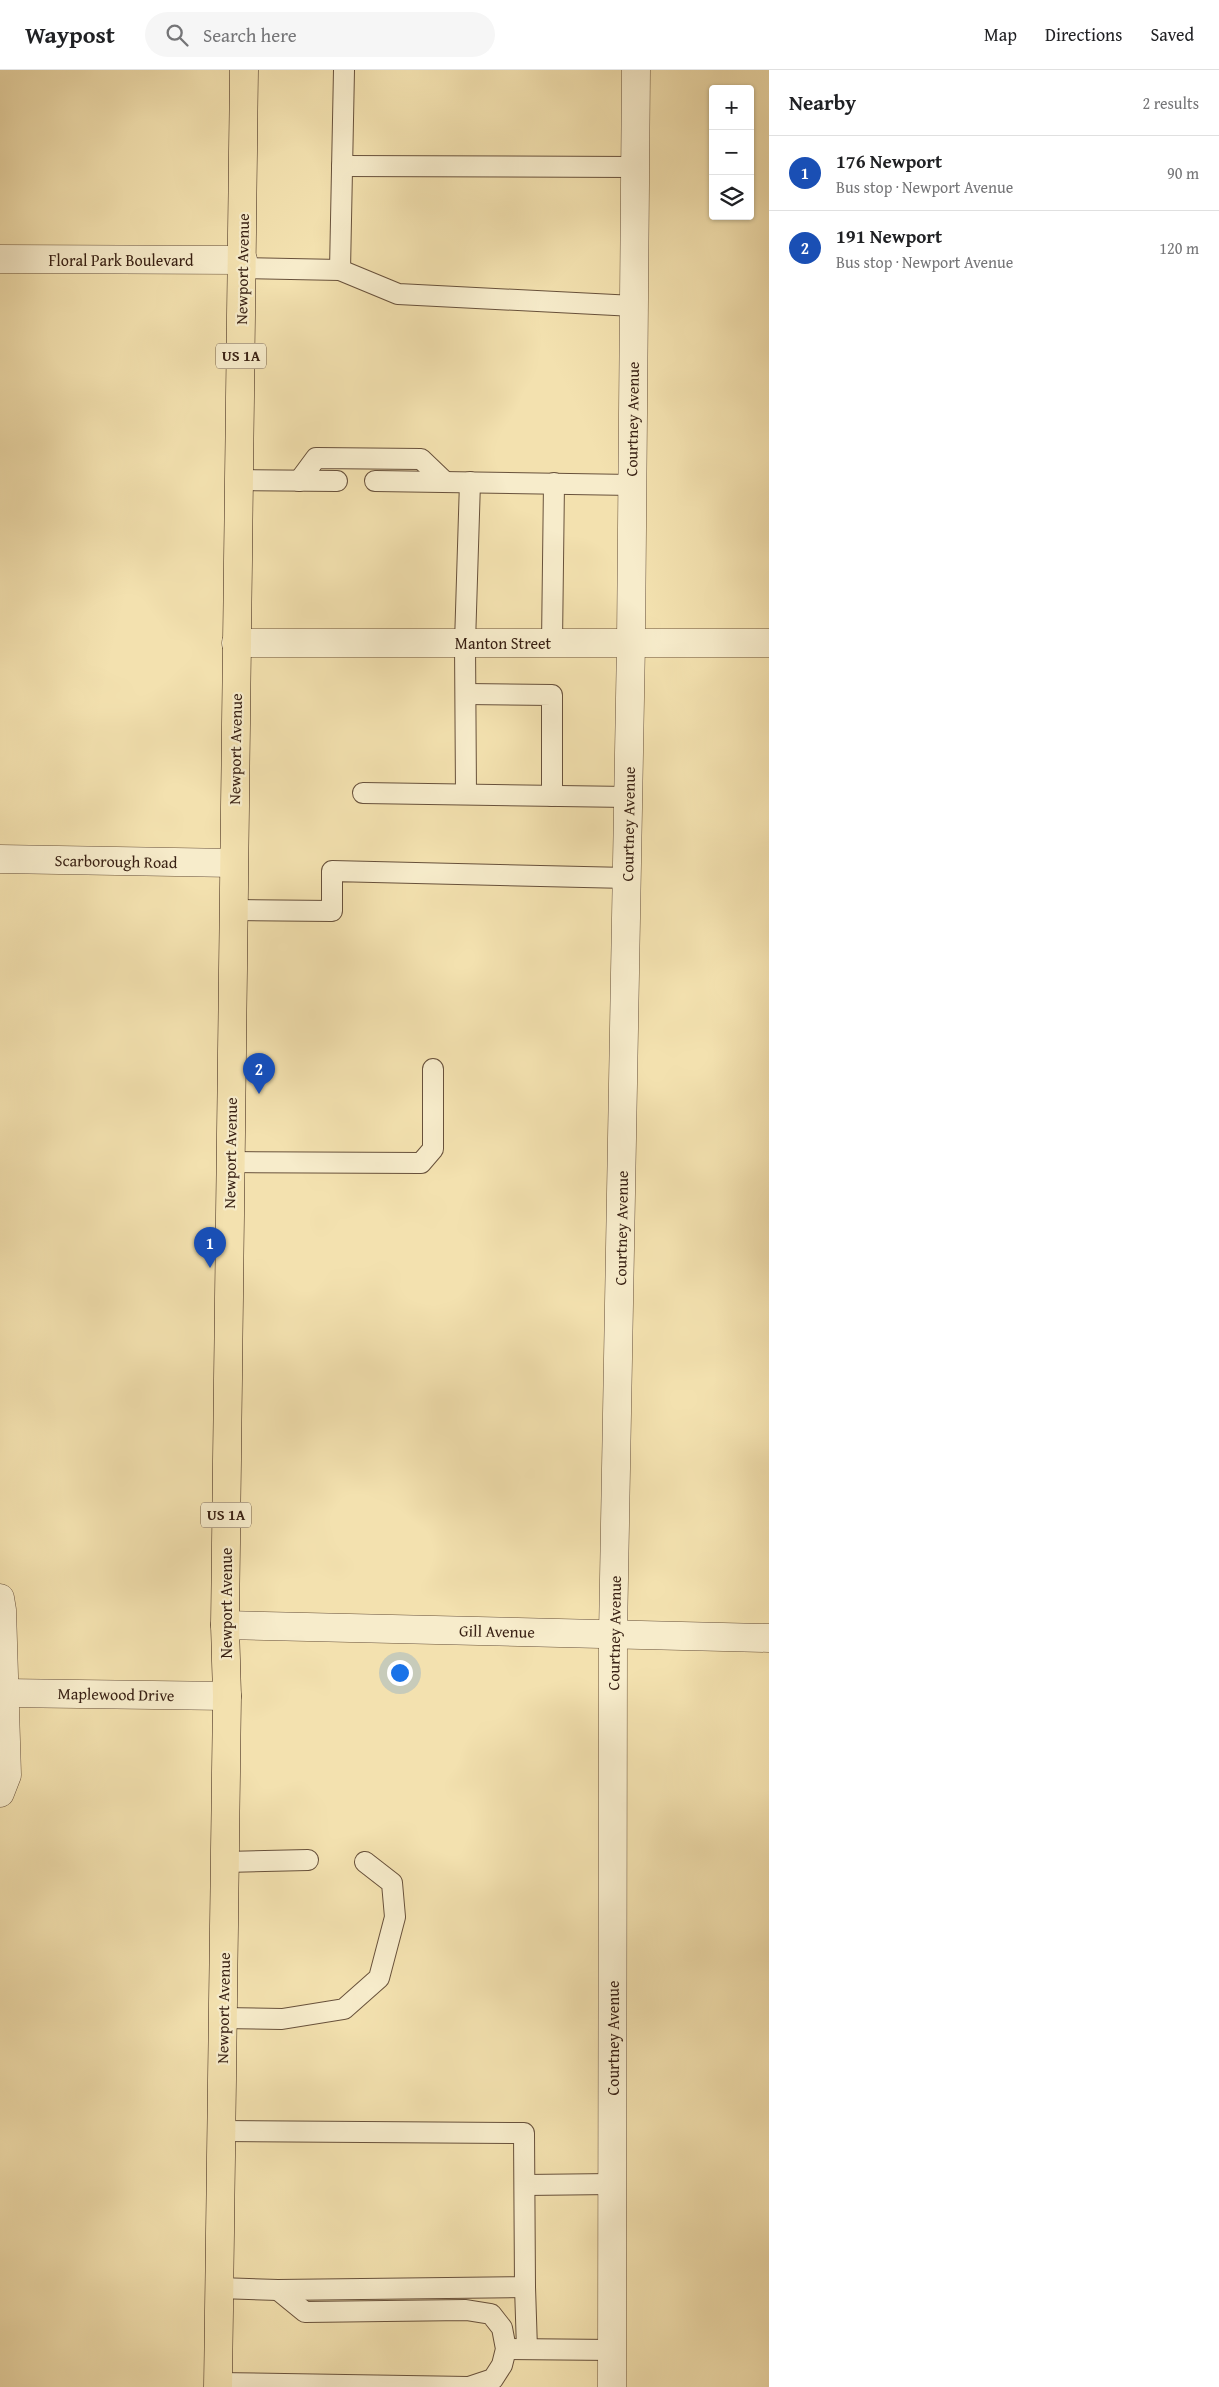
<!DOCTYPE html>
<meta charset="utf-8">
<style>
:root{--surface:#fff;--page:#f6f6f6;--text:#202124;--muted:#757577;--line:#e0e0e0;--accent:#db2777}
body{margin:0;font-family:"Gentium Book Plus",serif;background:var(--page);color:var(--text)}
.controls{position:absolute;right:15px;top:15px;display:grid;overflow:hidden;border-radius:5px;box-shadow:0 1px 4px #0004}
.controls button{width:45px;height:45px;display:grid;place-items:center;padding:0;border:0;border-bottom:1px solid var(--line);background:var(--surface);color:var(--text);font:25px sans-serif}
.you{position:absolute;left:399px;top:1602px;width:18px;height:18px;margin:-12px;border:4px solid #fff;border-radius:50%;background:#1a73e8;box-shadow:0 0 0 8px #1a73e833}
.badge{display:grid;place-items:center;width:32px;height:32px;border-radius:50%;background:var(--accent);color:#fff;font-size:16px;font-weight:700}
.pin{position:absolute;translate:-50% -41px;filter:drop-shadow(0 1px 2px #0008)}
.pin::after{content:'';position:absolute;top:26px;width:18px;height:15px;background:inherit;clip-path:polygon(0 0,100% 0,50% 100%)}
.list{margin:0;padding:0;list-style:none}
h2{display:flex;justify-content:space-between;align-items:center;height:65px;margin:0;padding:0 20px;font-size:21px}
h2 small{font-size:16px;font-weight:400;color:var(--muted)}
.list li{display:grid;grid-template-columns:32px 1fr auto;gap:15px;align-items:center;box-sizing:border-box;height:75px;padding:0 20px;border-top:1px solid var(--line)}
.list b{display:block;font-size:19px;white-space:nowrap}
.list p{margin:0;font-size:16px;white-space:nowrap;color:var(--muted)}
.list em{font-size:16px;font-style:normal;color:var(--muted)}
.icon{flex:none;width:28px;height:28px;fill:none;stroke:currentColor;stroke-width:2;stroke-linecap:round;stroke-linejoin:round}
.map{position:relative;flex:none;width:769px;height:2317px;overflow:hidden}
header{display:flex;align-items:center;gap:30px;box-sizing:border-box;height:70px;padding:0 25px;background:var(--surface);border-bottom:1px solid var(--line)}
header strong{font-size:24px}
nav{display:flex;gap:28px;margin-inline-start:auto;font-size:18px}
.search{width:350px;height:45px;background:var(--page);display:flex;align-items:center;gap:12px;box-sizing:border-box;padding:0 18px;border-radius:28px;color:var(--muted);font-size:19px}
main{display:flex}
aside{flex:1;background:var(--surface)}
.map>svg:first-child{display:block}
</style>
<header>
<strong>Waypost</strong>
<div class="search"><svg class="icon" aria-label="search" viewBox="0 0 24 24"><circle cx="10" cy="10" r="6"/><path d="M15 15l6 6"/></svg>Search here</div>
<nav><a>Map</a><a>Directions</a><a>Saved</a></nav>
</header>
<main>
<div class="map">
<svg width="769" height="2317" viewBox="0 0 769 2317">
<rect width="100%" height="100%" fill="#f3e1af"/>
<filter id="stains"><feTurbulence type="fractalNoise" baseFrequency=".004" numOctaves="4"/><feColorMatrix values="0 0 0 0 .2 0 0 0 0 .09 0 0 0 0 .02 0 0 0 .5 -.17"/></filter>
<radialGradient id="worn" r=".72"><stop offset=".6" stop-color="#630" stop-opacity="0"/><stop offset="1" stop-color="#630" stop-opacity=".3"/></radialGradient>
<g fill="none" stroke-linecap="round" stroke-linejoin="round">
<g stroke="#68513b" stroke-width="22">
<g id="lane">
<path d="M342,96L635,97"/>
<path d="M242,198L340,200L398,224L634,236"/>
<path d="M340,200L344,0"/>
<path d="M239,410L337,411"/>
<path d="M299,411L316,388L421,389L444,411"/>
<path d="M375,411L632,415"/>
<path d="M552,573L554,413"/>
<path d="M466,624L552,625V726"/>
<path d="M363,723L628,727"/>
<path d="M466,724L465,573L470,412"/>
<path d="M233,840L332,841V801L627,808"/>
<path d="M230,1092L421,1093L433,1079V999"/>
<path d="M225,1792L308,1790"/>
<path d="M222,1948L282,1949L344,1939L379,1908L395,1847L392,1813L365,1792"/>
<path d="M525,2115L613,2114"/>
<path d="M525,2217L527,2279"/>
<path d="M219,2218L278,2220L525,2217L524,2063L221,2061"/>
<path d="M278,2220L305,2242L466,2240L491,2244L502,2258L506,2279L502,2295L493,2309L469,2317"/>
<path d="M506,2279L613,2280"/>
<path d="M218,2313L468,2317"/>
</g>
</g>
<g stroke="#68513b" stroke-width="29">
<g id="street">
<path d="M0,189L243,190"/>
<path d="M236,573H769"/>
<path d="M0,789L233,793"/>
<path d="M0,1528L2,1540L7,1705L0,1723"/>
<path d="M225,1555L769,1568"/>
<path d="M5,1623L227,1626"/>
<path d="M612,2317L613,1564L631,573L636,0"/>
</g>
</g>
<g stroke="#392114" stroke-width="29">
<path id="primary" d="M218,2317L227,1626L225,1555L244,0"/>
</g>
<use href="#lane" stroke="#f7eccb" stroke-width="20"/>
<use href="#street" stroke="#f7eccb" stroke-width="28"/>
<use href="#primary" stroke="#f3e1af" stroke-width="28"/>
</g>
<g text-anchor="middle" stroke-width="4.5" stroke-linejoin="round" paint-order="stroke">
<g fill="#f7eccb" stroke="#725e4b" stroke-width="1">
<rect x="216" y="273.5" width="50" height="25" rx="4"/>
<rect x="201" y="1432.5" width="50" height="25" rx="4"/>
</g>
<g font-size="15" font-weight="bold" fill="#392114">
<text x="241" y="291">US 1A</text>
<text x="226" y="1450">US 1A</text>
</g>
<g font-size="16" fill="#392114" stroke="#f7eccb">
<text x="121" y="196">Floral Park Boulevard</text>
<text transform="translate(242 199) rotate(-89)" y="6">Newport Avenue</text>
<text transform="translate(632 349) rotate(-89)" y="6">Courtney Avenue</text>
<text x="503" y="579">Manton Street</text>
<text transform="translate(235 679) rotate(-89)" y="6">Newport Avenue</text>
<text transform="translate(628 754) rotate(-89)" y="6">Courtney Avenue</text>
<text transform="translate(116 791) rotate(1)" y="6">Scarborough Road</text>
<text transform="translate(230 1083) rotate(-89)" y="6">Newport Avenue</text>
<text transform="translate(621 1158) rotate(-89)" y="6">Courtney Avenue</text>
<text transform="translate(226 1533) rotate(-90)" y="6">Newport Avenue</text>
<text transform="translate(497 1561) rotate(1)" y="6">Gill Avenue</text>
<text transform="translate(614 1563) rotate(-89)" y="6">Courtney Avenue</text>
<text transform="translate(116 1624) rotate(1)" y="6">Maplewood Drive</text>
<text transform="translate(223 1938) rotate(-89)" y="6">Newport Avenue</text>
<text transform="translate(613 1968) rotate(-90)" y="6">Courtney Avenue</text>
</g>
</g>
<rect width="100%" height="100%" filter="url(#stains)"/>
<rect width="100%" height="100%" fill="url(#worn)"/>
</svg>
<div class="controls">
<button>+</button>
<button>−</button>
<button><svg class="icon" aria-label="layers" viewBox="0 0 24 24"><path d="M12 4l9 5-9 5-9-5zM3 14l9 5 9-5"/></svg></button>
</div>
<div class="you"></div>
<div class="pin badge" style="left:210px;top:1198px;background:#1a4fb4">1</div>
<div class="pin badge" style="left:259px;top:1024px;background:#1a4fb4">2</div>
</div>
<aside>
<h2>Nearby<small>2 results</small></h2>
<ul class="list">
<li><span class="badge" style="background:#1a4fb4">1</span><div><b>176 Newport</b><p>Bus stop · Newport Avenue</p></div><em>90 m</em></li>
<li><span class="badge" style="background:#1a4fb4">2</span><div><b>191 Newport</b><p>Bus stop · Newport Avenue</p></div><em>120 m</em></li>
</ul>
</aside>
</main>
